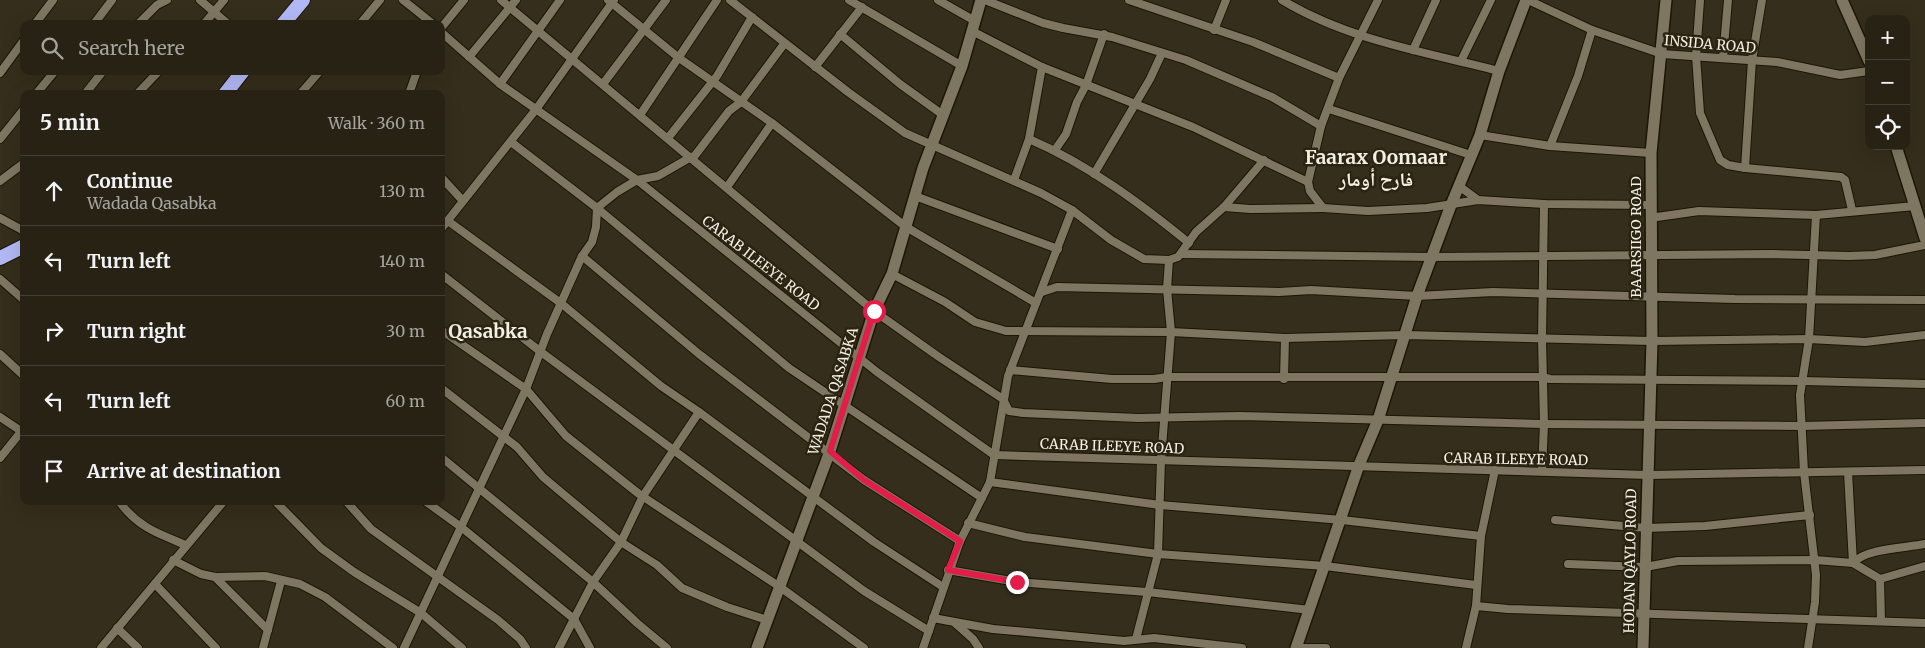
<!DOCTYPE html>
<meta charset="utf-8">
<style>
:root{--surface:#282215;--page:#302a1e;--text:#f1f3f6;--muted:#a5a4a0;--line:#443f34}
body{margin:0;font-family:Merriweather,"Noto Naskh Arabic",serif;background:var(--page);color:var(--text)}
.controls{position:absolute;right:15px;top:15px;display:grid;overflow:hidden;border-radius:10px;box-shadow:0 5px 20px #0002}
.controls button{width:45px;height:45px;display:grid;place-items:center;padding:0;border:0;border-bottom:1px solid var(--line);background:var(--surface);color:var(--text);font:25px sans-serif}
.stop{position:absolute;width:15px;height:15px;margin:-11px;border:4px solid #e11d48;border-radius:50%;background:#fff}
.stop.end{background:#e11d48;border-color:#fff;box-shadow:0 1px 5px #0008}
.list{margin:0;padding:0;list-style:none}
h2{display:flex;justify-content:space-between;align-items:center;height:65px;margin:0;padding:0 20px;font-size:21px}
h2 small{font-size:16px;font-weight:400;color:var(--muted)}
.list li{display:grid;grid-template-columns:32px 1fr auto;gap:15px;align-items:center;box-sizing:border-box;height:70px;padding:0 20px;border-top:1px solid var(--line)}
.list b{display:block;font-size:19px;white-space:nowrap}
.list p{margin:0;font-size:16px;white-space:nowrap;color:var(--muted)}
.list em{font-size:16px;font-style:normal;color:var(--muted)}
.icon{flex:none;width:28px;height:28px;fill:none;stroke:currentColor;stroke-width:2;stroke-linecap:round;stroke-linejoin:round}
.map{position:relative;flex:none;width:1925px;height:648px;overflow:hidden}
.search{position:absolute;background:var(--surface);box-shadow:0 5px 20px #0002;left:20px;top:20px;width:425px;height:55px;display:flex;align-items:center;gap:12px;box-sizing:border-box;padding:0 18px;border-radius:10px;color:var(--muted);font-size:19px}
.panel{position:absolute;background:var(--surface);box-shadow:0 5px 20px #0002;left:20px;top:90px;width:425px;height:415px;border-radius:10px}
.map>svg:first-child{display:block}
</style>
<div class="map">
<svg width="1925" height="648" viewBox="0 0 1925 648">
<rect width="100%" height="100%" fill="#352e1c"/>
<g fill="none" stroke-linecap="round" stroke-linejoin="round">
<g stroke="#1d1605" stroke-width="10">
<g id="street">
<path d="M200,0L228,24"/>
<path d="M403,0L433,24"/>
<path d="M501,0L874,311L939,357L1003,399L1009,411L1023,413L1138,418L1239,416L1544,424L1802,426L1925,423"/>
<path d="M608,0L679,58L772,123L906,227L1036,303"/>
<path d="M730,0L848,92L905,133L1041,193L1072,210L1111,240L1144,259L1169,260L1178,257L1196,232L1224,207L1264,160"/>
<path d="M849,0L962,66"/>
<path d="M938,0L975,21"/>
<path d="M985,0L1043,23L1063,28L1112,37L1186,60L1272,97L1321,126"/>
<path d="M1129,0L1253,42L1339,78"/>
<path d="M1282,0C1348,40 1425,52 1499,71"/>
<path d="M1378,0L1339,78L1321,126L1308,182L1310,191L1323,208L1368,211L1427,208L1478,200L1544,204L1650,205"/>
<path d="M1528,0L1592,30L1662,54L1777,62L1840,75L1869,71"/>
<path d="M1700,0L1696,56L1700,113L1720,160L1728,165L1745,168L1841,177L1845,180L1852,210"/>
<path d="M35,24L53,0"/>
<path d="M94,24L112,0"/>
<path d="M138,24L157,5L167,0"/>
<path d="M204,24L224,0"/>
<path d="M360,24L380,0"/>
<path d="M441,28L464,0"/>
<path d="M1214,30L1226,0"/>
<path d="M972,31L1042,67L1193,127L1308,182"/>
<path d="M441,32L500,84L637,180L877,372L994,455L1648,475L1925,470"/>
<path d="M840,34L900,84L943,115"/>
<path d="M1413,50L1436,0"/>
<path d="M469,57L516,0"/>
<path d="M1723,58L1728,0"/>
<path d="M1461,61L1491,0"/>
<path d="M815,67L862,7"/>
<path d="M0,73L24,40"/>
<path d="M500,84L560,0"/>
<path d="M603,84L666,0"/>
<path d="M36,94L55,71"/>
<path d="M85,94L103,71"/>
<path d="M137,94L159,71"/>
<path d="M300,94L320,71"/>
<path d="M409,94L417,71"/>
<path d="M1329,109L1471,155"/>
<path d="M640,115L717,0"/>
<path d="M1480,135L1550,146L1651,153"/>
<path d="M668,138L717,76L752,17"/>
<path d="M0,139L24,109"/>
<path d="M1029,139C1087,164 1140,203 1189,243"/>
<path d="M511,142L597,208L789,368L982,498"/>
<path d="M1550,146L1578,76L1592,30"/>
<path d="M1055,150L1066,134L1077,102L1086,85L1104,34"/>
<path d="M693,158L729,111L741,102L784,44"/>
<path d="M1745,168L1752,60L1762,0"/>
<path d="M1094,174L1150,79L1162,53"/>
<path d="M441,177L463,201"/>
<path d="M1014,180L1029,139L1042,67"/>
<path d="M0,181L24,163"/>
<path d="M1459,186L1478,200"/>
<path d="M727,187L772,123"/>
<path d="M915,196L1058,249"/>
<path d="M1224,207L1250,209L1323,208"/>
<path d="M0,218L24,231"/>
<path d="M1650,218L1699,211L1816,215L1915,206"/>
<path d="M448,221L562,304L661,386L699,412L874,542L943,587"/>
<path d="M441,229L537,108L614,0"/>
<path d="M1181,254L1431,257L1773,254L1849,256L1875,255L1925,245"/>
<path d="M582,256L699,354L864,480L960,541"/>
<path d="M441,274L541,352L864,591L929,631"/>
<path d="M892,274L945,302L975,322L1006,331L1171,332L1285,338L1405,335L1652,341L1809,339L1865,342L1925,335"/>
<path d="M0,279L24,300"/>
<path d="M1042,292L1057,287L1279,292L1311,290L1417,296L1493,292L1735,299L1925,300"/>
<path d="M441,330L526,389L566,436L639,494L780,587L864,648"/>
<path d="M0,354L24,376"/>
<path d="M1010,370L1112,379H1154L1167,377H1542L1550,379L1803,381L1925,384"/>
<path d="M1284,379L1285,338"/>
<path d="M441,388L517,447L543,477L568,498L621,542L657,565L682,588L727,607L767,620"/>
<path d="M0,417L24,433"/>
<path d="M441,457L593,582L637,623L667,648"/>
<path d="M0,458L24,428"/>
<path d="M1542,471L1544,424L1542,340L1544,204"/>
<path d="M1848,472L1853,563"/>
<path d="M990,482L1160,505L1342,520L1481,536"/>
<path d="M119,501C137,527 159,534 186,545"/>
<path d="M275,501L321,548L354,572L421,613L462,648"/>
<path d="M346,501L371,529L498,620L520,639L526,648"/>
<path d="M425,501L461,527L574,619L590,648"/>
<path d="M1555,520L1646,528L1705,526L1810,515"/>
<path d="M968,523L1025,537L1158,554L1325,566L1476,585"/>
<path d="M173,560L201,574L215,577L265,576L300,584L325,597L393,648"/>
<path d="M1853,563C1866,548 1906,548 1925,544"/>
<path d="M1568,564L1645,567L1678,561L1815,560L1853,563L1880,579L1881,620"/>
<path d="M948,570L1017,582L1147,592L1310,610"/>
<path d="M215,577L268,630"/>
<path d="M1880,579L1925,566"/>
<path d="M155,584L216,648"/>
<path d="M1476,606L1508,609L1925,623"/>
<path d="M933,618L993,629L1124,641L1154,638L1242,648"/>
<path d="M955,623L973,639L979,648"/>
<path d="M117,628L138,648"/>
<path d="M1136,639L1158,554L1161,460L1171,332L1167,289L1169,260"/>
<path d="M101,648L224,501"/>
<path d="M263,648L281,581"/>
<path d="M404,648L526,389L547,334L582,256L592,242L596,227L597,208L617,192L637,180L658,176L691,157"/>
<path d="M559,648L593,582L621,542L643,496L699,412"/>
<path d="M923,648L960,541L990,482L1008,376L1072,210"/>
<path d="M1301,648H1326"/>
<path d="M1466,648L1476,606L1481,536L1495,470"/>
<path d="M1808,648L1815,602L1816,575L1804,472L1800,395L1809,339L1816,215"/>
</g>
</g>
<g stroke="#1d1605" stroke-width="14">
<g id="secondary">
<path d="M1842,0L1869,61"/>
<path d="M1896,146L1925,238"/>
<path d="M757,648L830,451L874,311L892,274L923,168L962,66L981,0"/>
<path d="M1296,648L1359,465L1378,420L1417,296L1451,205L1480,135L1499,71L1526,0"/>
<path d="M1643,648L1652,341L1651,153L1666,0"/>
</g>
</g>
<g stroke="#1d1605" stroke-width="16">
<g id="highway">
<path d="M283,24L303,0"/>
<path d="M225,94L243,71"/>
<path d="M0,258L24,246"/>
</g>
</g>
<use href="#street" stroke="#7f7662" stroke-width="8"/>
<use href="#secondary" stroke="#7f7662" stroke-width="11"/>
<use href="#highway" stroke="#b2b8f5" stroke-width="14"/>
</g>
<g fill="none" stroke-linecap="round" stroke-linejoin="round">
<path stroke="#e11d48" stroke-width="6" d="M874,311L830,451L864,480L960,541L948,570L1017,582"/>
</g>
<g text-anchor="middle" stroke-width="5" stroke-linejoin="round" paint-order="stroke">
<g font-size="14" fill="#f3efe3" stroke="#2b2413">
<text transform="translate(1710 44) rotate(5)" y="5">INSIDA ROAD</text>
<text transform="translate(1636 237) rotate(-90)" y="5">BAARSIIGO ROAD</text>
<text transform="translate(761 263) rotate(38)" y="5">CARAB ILEEYE ROAD</text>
<text transform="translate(833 391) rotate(-72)" y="5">WADADA QASABKA</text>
<text transform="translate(1112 446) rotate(2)" y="5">CARAB ILEEYE ROAD</text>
<text transform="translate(1516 459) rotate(1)" y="5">CARAB ILEEYE ROAD</text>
<text transform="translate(1630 561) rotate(-89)" y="5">HODAN QAYLO ROAD</text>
</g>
<g font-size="19" font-weight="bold" fill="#f3efe3" stroke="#2b2413">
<text x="1376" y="164">Faarax Oomaar<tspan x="1376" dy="22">فارح أومار</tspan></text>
<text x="488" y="338">Qasabka</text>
</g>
</g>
</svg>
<div class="controls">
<button>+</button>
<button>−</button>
<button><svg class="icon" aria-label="locate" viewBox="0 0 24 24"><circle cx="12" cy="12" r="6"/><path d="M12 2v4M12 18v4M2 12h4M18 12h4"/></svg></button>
</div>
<div class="stop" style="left:874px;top:311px"></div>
<div class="stop end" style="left:1017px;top:582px"></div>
<div class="search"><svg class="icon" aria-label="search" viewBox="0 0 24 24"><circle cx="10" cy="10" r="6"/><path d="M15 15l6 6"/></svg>Search here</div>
<section class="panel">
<h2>5 min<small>Walk · 360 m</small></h2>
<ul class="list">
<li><svg class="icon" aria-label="ahead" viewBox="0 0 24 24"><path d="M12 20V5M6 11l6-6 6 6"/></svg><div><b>Continue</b><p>Wadada Qasabka</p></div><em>130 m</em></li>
<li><svg class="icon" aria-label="left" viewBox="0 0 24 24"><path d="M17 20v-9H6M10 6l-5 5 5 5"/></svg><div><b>Turn left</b></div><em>140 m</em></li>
<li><svg class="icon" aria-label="right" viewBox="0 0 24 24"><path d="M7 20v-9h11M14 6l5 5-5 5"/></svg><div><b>Turn right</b></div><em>30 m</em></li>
<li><svg class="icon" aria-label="left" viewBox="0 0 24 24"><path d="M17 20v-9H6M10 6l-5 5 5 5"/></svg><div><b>Turn left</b></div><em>60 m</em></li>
<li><svg class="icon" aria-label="arrive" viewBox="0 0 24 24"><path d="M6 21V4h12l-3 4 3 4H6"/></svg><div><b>Arrive at destination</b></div></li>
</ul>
</section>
</div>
